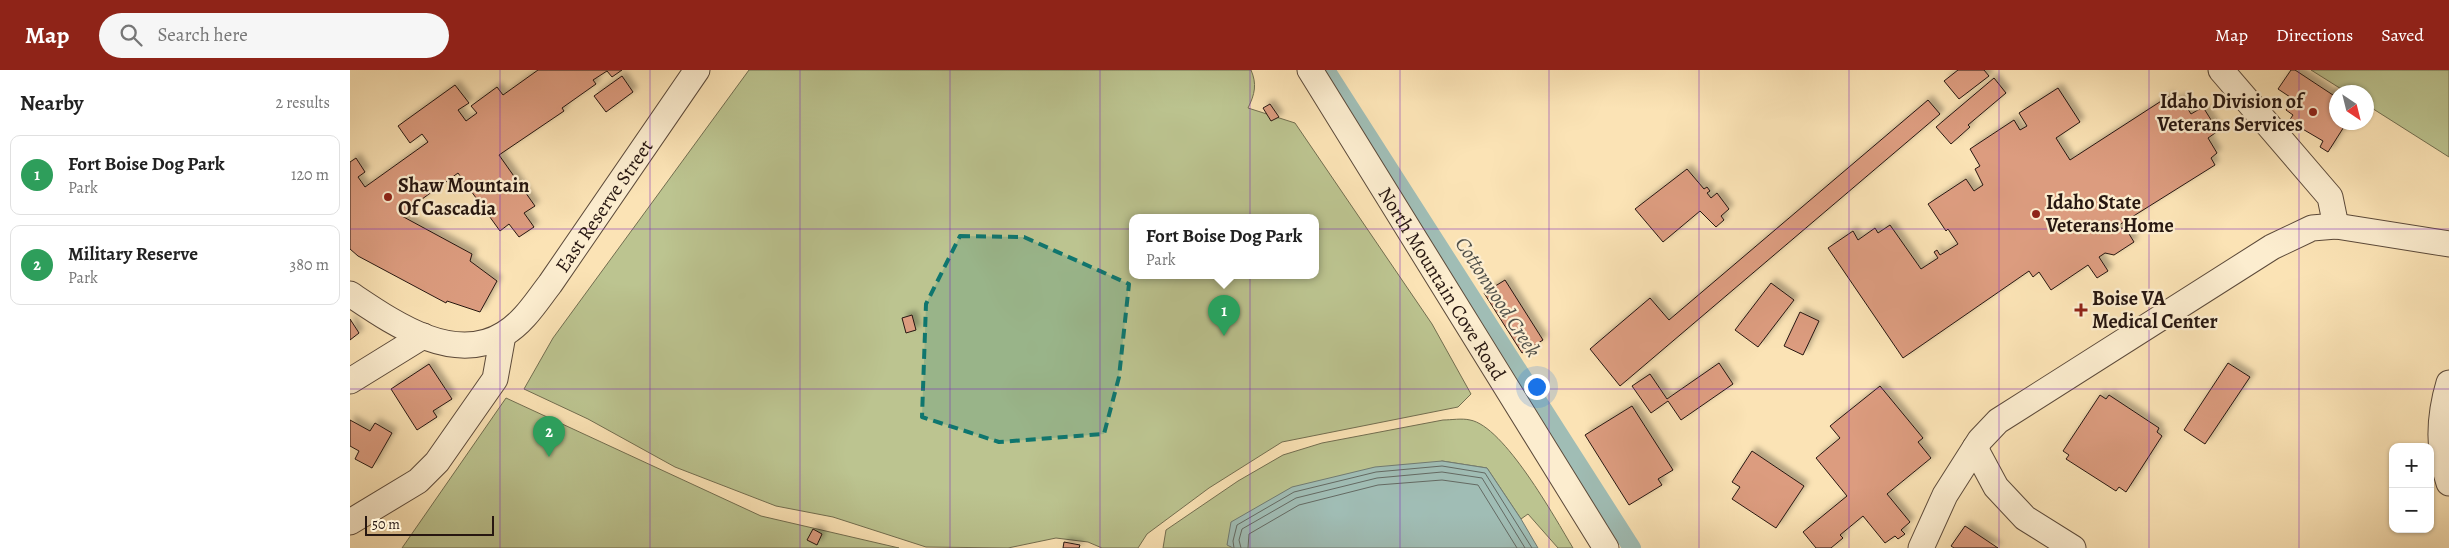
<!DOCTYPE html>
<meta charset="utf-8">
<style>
:root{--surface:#fff;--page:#f6f6f6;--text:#222;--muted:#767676;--line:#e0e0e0;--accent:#8f2418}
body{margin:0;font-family:Alegreya,serif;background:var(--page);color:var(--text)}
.controls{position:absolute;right:15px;bottom:15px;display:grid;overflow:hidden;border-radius:10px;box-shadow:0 1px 4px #0004}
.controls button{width:45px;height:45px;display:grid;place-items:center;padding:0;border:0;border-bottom:1px solid var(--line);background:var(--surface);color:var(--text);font:25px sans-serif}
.compass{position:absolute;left:1979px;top:15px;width:45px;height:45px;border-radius:50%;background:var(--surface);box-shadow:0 1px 4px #0004;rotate:145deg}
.scale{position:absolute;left:15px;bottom:12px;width:129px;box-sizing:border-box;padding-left:5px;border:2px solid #271711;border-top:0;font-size:14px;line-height:18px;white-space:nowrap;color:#271711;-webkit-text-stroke:4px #fcedcf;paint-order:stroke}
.you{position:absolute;left:1186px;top:316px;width:18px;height:18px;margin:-12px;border:4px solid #fff;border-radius:50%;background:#1a73e8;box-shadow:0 0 0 8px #1a73e833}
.badge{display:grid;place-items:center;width:32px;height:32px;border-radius:50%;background:var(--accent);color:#fff;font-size:16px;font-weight:700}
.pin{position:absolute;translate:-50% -41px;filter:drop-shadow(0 1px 2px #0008)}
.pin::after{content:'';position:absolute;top:26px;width:18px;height:15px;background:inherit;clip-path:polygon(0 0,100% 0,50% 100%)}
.popup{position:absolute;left:779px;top:144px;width:190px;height:65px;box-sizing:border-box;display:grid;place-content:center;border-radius:10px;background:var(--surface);filter:drop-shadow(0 1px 4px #0005);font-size:16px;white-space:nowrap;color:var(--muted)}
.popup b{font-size:19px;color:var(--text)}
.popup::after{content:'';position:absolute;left:50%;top:100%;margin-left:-10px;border:10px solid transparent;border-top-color:var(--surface)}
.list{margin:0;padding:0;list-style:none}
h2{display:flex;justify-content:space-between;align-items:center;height:65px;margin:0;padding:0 20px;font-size:21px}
h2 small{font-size:16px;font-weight:400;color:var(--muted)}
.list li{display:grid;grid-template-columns:32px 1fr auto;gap:15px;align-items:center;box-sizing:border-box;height:80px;margin:0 10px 10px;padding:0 10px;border:1px solid var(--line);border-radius:10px}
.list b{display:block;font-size:19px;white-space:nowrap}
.list p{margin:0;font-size:16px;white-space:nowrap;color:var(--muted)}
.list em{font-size:16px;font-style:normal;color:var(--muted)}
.icon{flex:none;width:28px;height:28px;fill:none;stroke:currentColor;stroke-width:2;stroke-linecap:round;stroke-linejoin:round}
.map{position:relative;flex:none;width:2099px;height:478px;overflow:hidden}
header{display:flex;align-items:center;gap:30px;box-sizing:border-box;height:70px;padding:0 25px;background:var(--accent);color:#fff}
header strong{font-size:24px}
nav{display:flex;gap:28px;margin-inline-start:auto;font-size:18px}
.search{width:350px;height:45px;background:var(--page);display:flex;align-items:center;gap:12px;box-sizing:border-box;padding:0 18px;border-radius:28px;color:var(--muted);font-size:19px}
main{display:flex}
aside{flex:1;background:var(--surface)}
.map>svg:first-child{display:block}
</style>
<header>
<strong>Map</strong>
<div class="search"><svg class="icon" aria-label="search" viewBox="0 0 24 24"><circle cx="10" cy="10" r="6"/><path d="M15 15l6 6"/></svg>Search here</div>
<nav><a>Map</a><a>Directions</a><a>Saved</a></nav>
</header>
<main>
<aside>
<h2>Nearby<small>2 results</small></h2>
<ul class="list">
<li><span class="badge" style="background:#2e9e5b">1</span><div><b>Fort Boise Dog Park</b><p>Park</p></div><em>120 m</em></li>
<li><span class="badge" style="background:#2e9e5b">2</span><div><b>Military Reserve</b><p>Park</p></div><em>380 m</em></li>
</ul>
</aside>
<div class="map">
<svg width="2099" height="478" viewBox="0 0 2099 478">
<defs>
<filter id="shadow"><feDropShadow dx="4.5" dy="-4.5" stdDeviation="2.5" flood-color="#0004"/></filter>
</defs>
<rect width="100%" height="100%" fill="#fbe3b5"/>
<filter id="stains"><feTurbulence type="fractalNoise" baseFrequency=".004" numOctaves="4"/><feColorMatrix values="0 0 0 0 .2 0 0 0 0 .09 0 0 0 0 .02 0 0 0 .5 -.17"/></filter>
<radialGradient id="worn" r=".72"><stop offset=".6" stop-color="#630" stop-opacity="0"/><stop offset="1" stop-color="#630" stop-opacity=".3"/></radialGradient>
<g fill="#bcc490" stroke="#726e50" fill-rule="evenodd">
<path d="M399,0H901C907,14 905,24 898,38L945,53L1082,254L1121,324L1108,337L932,372L859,418L797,464L788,478H752L738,472L706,468L658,478L576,477L483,447L426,436L325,397L238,349L174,319L203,268ZM783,147H965V205H783Z"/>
<path d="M1961,0H2099V87L2017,35L2016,22H1996Z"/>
<path d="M156,328L411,446L549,478H52Z"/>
<path d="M1093,350C1101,350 1112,348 1120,350C1154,356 1205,448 1223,478H1208L1178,444L1171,449L1137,398L1092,391L877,474L883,478H813L816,460L888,411L933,385L972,373Z"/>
</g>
<path fill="#a0bdb5" stroke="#707b73" d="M1092,391L1137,398L1171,449L1188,478H883L877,475L881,452L942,417L1025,397Z"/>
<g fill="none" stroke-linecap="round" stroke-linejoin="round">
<g stroke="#646a63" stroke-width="1">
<path d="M884,478L883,471L887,455L944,422L1026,402L1092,396L1135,403L1182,478"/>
<path d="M891,478L889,470L892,459L946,428L1027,408L1092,402L1132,408L1175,478"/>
<path d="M898,478L899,464L949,435L1028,415L1092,410L1128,415L1167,478"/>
</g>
<path stroke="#a0bdb5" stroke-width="18" d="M976,0L1282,478"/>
</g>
<g fill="#dc9c7f" stroke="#271711" filter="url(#shadow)">
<path d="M188,0H272L262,7L257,1L243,10L246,14L212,38L214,41L149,85L185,136L174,143L184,157L169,167L159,154L150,161L108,103L50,145L122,184L120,191L147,211L130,242L97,231L96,233L8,186L0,179V92L6,88L15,102L8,107L15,117L78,72L72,64L60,73L48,56L105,15L119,33L108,40L116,51L127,43L121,36L147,17L153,25Z"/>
<path d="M1608,0H1634L1639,6L1609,29L1594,11Z"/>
<path d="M1941,0H1945L1986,27V52H1997L1978,82L1970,77L1973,71L1939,51L1943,45L1936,40L1943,29L1928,19Z"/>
<path d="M272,6L283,22L256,42L244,26Z"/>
<path d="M1644,8L1656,23L1618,55L1620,57L1601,74L1586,57Z"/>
<path d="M1708,18L1730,52L1706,68L1720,90L1819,26L1823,33L1831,28L1841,44L1853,37L1868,61L1858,68L1867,83L1861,88L1865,95L1766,157L1776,159L1784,172L1764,185L1755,183L1749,187L1758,201L1747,208L1738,195L1701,220L1689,202L1683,207L1679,201L1553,288L1478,178L1503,161L1508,170L1525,158L1528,163L1540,155L1571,199L1588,188L1584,182L1587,180L1590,185L1608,174L1598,159L1596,161L1578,134L1616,109L1624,121L1633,115L1625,99L1630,96L1620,79L1664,50L1670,60L1677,56L1669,43Z"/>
<path d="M1578,30L1590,44L1270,316L1240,279L1300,228L1319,250Z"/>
<path d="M920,34L929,47L921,51L913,38Z"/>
<path d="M1337,99L1354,119L1357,117L1360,121L1357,123L1361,128L1367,123L1379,139L1371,146L1374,150L1366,157L1350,141L1313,172L1285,139Z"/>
<path d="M1155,210L1193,270L1172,283L1134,223Z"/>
<path d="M1421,213L1444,230L1408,277L1385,260Z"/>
<path d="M1450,242L1469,251L1453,285L1434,276Z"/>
<path d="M562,245L566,260L556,263L552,248Z"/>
<path d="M0,249L9,263L0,270Z"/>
<path d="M1369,293L1383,314L1331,350L1318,331L1301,343L1282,316L1300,304L1317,329Z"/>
<path d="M1878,293L1900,307L1855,374L1834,360Z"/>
<path d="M79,294L102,329L83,341L87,347L67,360L41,319Z"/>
<path d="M1530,316L1573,368L1568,372L1581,388L1537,424L1560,452L1551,460L1555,464L1548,469L1545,466L1535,473L1513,446L1490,465L1493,468L1481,478H1466L1453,462L1497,426L1466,388L1490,368L1480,356Z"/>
<path d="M1750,325L1756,329L1759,325L1809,358L1807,362L1812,366L1776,422L1769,417L1766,421L1716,389L1719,385L1713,381Z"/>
<path d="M1282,336L1323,400L1308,409L1312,415L1279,435L1235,365Z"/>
<path d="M0,350L20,361L25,353L42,363L22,398L5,389L9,381L0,376Z"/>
<path d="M1402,381L1454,416L1426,458L1382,429L1390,417L1382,412Z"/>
<path d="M1615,456L1648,478H1604L1601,476Z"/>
<path d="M463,459L472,464L467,475L457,470Z"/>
<path d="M714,472L730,475L729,478H713Z"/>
</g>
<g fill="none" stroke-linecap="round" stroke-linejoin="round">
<g stroke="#5c4a3a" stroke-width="27">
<g id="minor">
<path id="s1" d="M960,0L1256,478"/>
<path d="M1871,0L1980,127L1986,156"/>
<path id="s2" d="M0,224C42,252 103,296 154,264C174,252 186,232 200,214L347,0"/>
<path d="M0,311L73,266"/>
<path d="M2099,313C2089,346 2088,381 2099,413"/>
<path d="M1625,378L1646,417L1675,448L1723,478"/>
<path d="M0,452L68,411L87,392L145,309L153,265"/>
<path d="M1571,478L1595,425L1630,370L1648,351L1922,177L1962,158L1986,156L2099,174"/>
</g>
</g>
<use href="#minor" stroke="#fcedcf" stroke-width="25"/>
</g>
<path fill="#0f766e" fill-opacity="0.2" stroke="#0f766e" stroke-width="4" stroke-dasharray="10 6" stroke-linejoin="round" d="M610,166L674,167L779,214L769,307L754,364L649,372L572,347L576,234Z"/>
<path fill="none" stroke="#7b2cbf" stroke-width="1" stroke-opacity="0.55" d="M150,0V478M300,0V478M450,0V478M600,0V478M750,0V478M900,0V478M1050,0V478M1199,0V478M1349,0V478M1499,0V478M1649,0V478M1799,0V478M1949,0V478M0,159H2099M0,319H2099"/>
<g fill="#8f2418" stroke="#fcedcf" stroke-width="2">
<circle cx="1963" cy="42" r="5"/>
<circle cx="38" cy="127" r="5"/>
<circle cx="1686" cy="144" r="5"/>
<path d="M1728.5 232.5h5v5h5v5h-5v5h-5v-5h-5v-5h5z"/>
</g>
<g text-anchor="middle" stroke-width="4.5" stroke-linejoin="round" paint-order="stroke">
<g font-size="20" font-weight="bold" fill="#271711" stroke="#fcedcf" text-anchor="start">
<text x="1953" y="38" text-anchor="end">Idaho Division of<tspan x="1953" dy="23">Veterans Services</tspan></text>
<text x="48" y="122">Shaw Mountain<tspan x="48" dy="23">Of Cascadia</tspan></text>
<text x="1696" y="139">Idaho State<tspan x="1696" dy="23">Veterans Home</tspan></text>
<text x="1742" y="235">Boise VA<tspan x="1742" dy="23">Medical Center</tspan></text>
</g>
<g font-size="20" fill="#271711" stroke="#fcedcf">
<text dy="7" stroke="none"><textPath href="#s2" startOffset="332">East Reserve Street</textPath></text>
<text dy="7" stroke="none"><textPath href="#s1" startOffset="251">North Mountain Cove Road</textPath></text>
</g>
<g font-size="21" font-style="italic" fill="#51514a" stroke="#fcedcf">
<text transform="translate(1148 227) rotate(57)" y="7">Cottonwood Creek</text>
</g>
</g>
<rect width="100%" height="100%" filter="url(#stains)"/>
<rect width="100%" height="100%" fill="url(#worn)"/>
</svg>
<div class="controls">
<button>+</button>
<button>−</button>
</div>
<svg class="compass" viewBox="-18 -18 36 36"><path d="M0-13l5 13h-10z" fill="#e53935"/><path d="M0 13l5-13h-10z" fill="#767676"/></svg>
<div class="scale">50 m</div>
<div class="you"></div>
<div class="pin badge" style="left:874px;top:266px;background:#2e9e5b">1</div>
<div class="popup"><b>Fort Boise Dog Park</b>Park</div>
<div class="pin badge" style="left:199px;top:387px;background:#2e9e5b">2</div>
</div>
</main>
